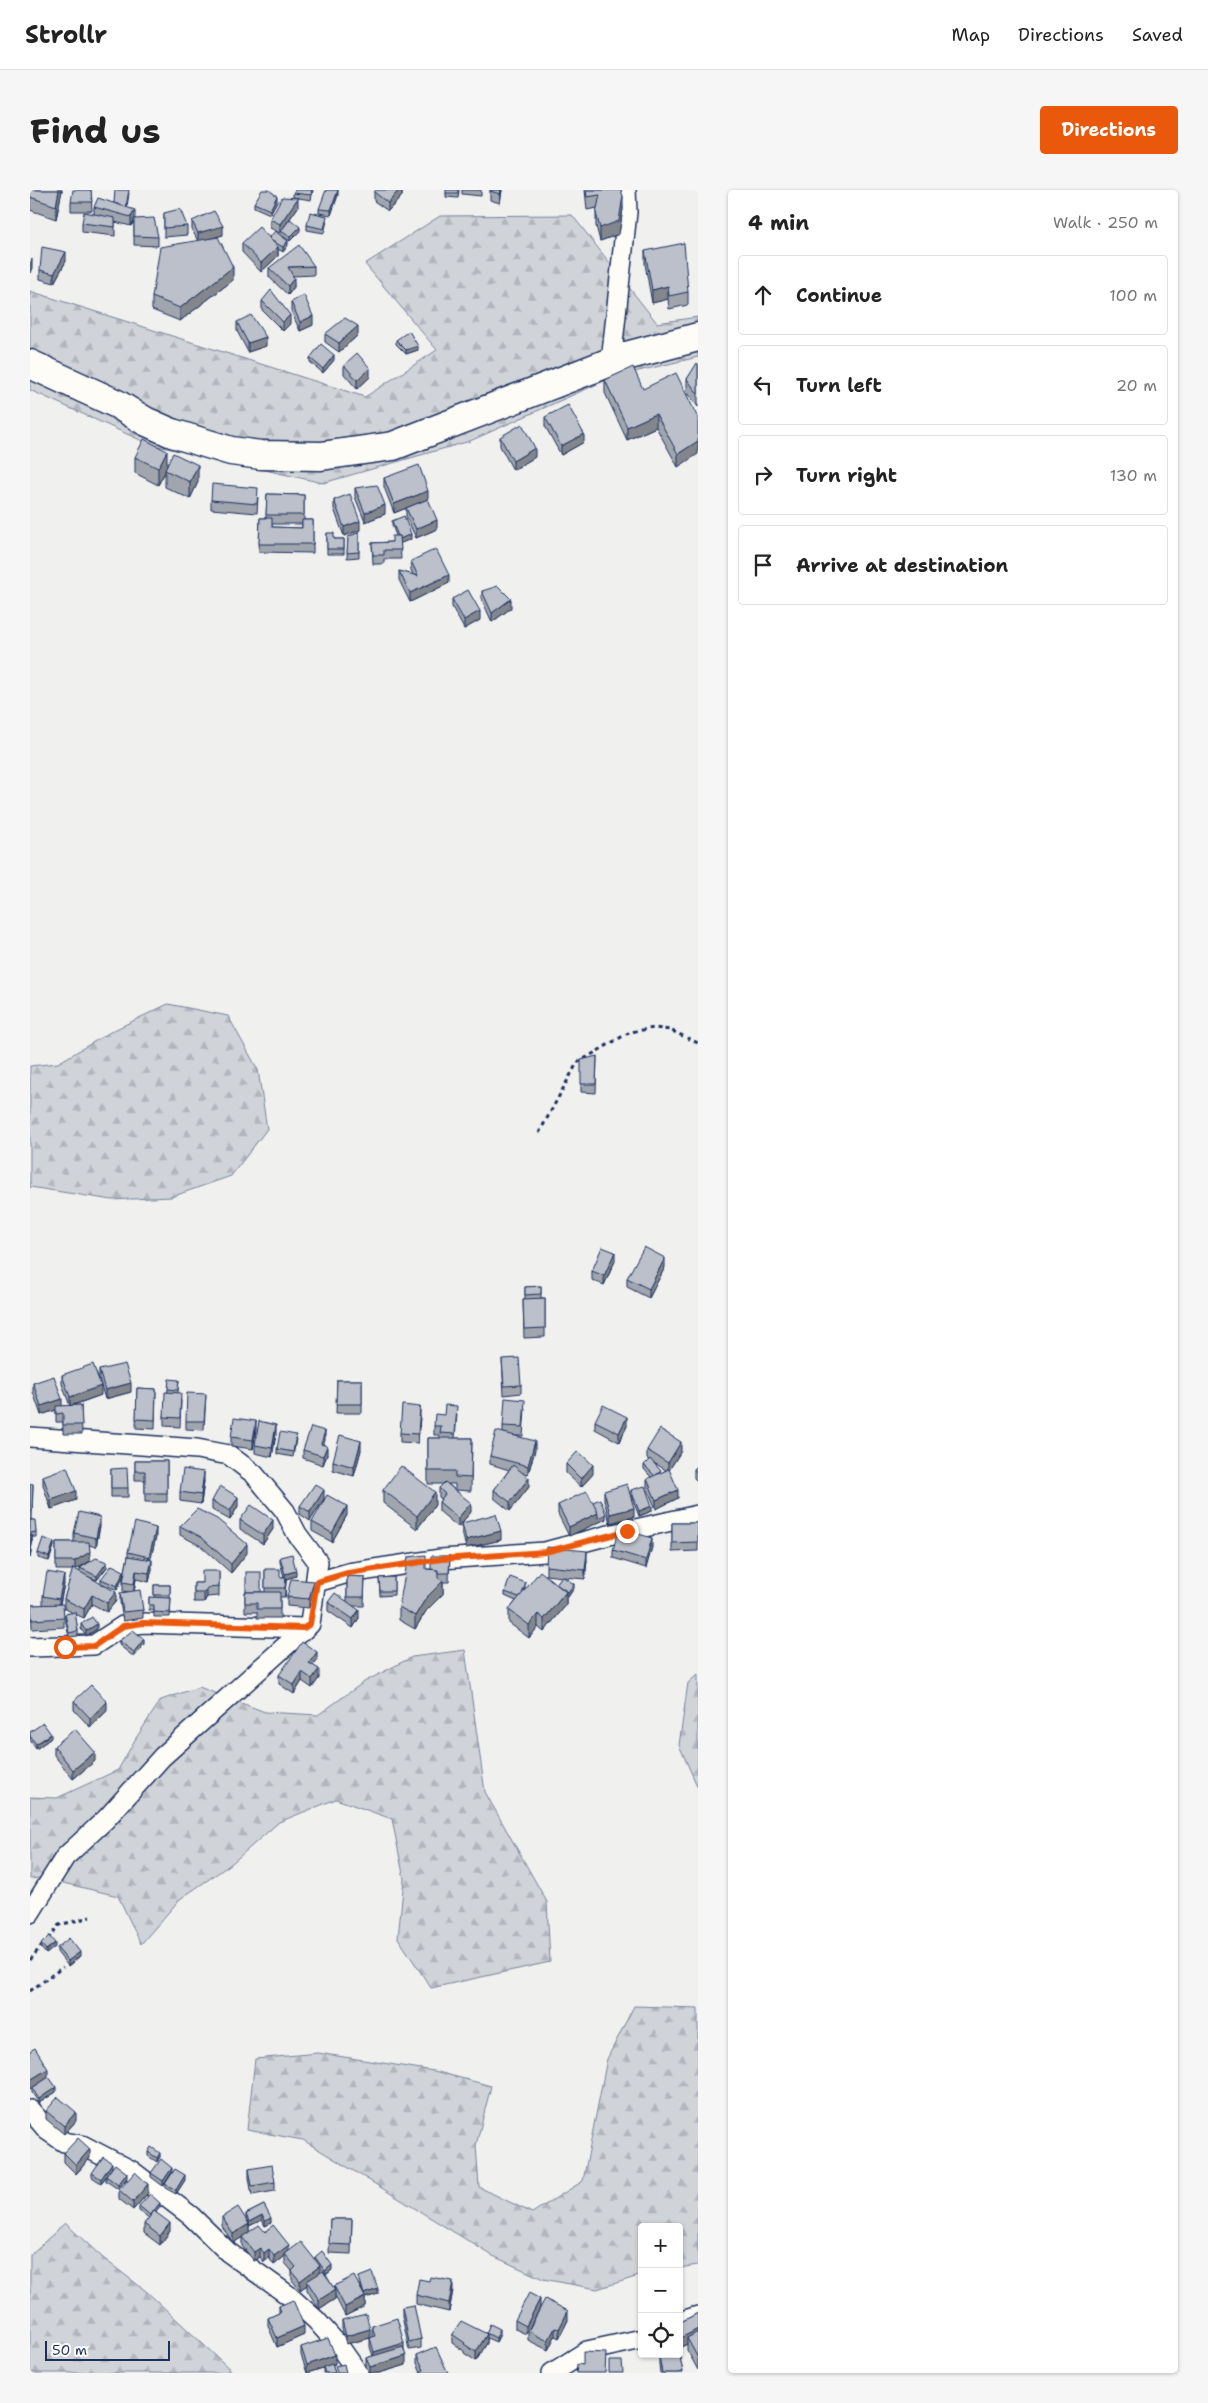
<!DOCTYPE html>
<meta charset="utf-8">
<style>
:root{--surface:#fff;--page:#f6f6f6;--text:#222;--muted:#767676;--line:#e0e0e0;--accent:#ea580c}
body{margin:0;font-family:"Shantell Sans",sans-serif;background:var(--page);color:var(--text)}
.controls{position:absolute;right:15px;bottom:15px;display:grid;overflow:hidden;border-radius:5px;box-shadow:0 1px 4px #0004}
.controls button{width:45px;height:45px;display:grid;place-items:center;padding:0;border:0;border-bottom:1px solid var(--line);background:var(--surface);color:var(--text);font:25px sans-serif}
.scale{position:absolute;left:15px;bottom:12px;width:125px;box-sizing:border-box;padding-left:5px;border:2px solid #1b2f5e;border-top:0;font-size:14px;line-height:18px;white-space:nowrap;color:#1b2f5e;-webkit-text-stroke:4px #fdfcf7;paint-order:stroke}
.stop{position:absolute;width:15px;height:15px;margin:-11px;border:4px solid #ea580c;border-radius:50%;background:#fff}
.stop.end{background:#ea580c;border-color:#fff;box-shadow:0 1px 5px #0008}
.list{margin:0;padding:0;list-style:none}
h2{display:flex;justify-content:space-between;align-items:center;height:65px;margin:0;padding:0 20px;font-size:21px}
h2 small{font-size:16px;font-weight:400;color:var(--muted)}
.list li{display:grid;grid-template-columns:32px 1fr auto;gap:15px;align-items:center;box-sizing:border-box;height:80px;margin:0 10px 10px;padding:0 10px;border:1px solid var(--line);border-radius:5px}
.list b{display:block;font-size:19px;white-space:nowrap}
.list em{font-size:16px;font-style:normal;color:var(--muted)}
.icon{flex:none;width:28px;height:28px;fill:none;stroke:currentColor;stroke-width:2;stroke-linecap:round;stroke-linejoin:round}
.map{position:relative;flex:none;width:668px;height:2183px;overflow:hidden;border-radius:5px}
header{display:flex;align-items:center;gap:30px;box-sizing:border-box;height:70px;padding:0 25px;background:var(--surface);border-bottom:1px solid var(--line)}
header strong{font-size:24px}
nav{display:flex;gap:28px;margin-inline-start:auto;font-size:18px}
.intro{display:flex;align-items:center;justify-content:space-between;box-sizing:border-box;height:120px;padding:0 30px}
h1{margin:0;font-size:35px}
.button{padding:12px 22px;border-radius:5px;background:var(--accent);color:#fff;font-size:18px;font-weight:700}
main{display:flex;gap:30px;padding:0 30px}
aside{flex:1;background:var(--surface);border-radius:5px;box-shadow:0 1px 4px #0004}
.map>svg:first-child{display:block}
</style>
<header>
<strong>Strollr</strong>
<nav><a>Map</a><a>Directions</a><a>Saved</a></nav>
</header>
<div class="intro"><h1>Find us</h1><a class="button">Directions</a></div>
<main>
<div class="map">
<svg width="668" height="2183" viewBox="0 0 668 2183">
<defs>
<pattern id="forest-firs" width="22" height="20" patternUnits="userSpaceOnUse" patternTransform="scale(1.25)"><rect width="22" height="20" fill="#d0d3d8"/><path d="M5 1l3.5 6h-7zM16 11l3.5 6h-7z" fill="#b2b5bc"/></pattern>
</defs>
<rect width="100%" height="100%" fill="#f0f0ee"/>
<filter id="ink" filterUnits="userSpaceOnUse"><feTurbulence type="fractalNoise" baseFrequency=".02" numOctaves="2"/><feDisplacementMap in="SourceGraphic" scale="10" xChannelSelector="R" yChannelSelector="G"/><feConvolveMatrix kernelMatrix="1 2 1 2 8 2 1 2 1" color-interpolation-filters="sRGB"/></filter>
<g filter="url(#ink)">
<g fill="url(#forest-firs)" stroke="#76819b">
<path d="M542,25L627,133L668,127V167L583,187L440,251L293,293L119,254L0,200V101L335,207L407,160L335,74L410,26Z"/>
<path d="M138,814L198,826L228,880L237,939L201,986L141,1007L82,1010L0,997V876L28,873L82,841Z"/>
<path d="M435,1460L455,1602L517,1712L520,1772L401,1798L368,1748L374,1689L362,1629L306,1609L249,1632L201,1674L150,1709L111,1754L88,1706L12,1688L0,1689V1607L27,1608L88,1580L106,1548L131,1510L169,1497L235,1522L288,1525L334,1492L382,1467Z"/>
<path d="M668,1484V1598L649,1555L658,1493Z"/>
<path d="M604,1816L668,1818V2075L649,2078V2037H612V2085L567,2099L513,2089L463,2066L273,1950L217,1940L225,1869L288,1863L404,1881L461,1896L446,1955L449,1997L502,2023L553,1991L577,1869Z"/>
<path d="M35,2033L73,2068L116,2101L204,2183H0V2065Z"/>
</g>
<g fill="none" stroke-linecap="round" stroke-linejoin="round">
<g stroke="#1b2f5e" stroke-width="22">
<g id="street">
<path d="M581,172L597,22L596,0"/>
<path d="M0,1247L167,1259L199,1265L224,1284L255,1321L267,1344L288,1372L280,1434L132,1567L76,1629L35,1667L0,1723"/>
<path d="M287,1392L318,1383L411,1369L515,1362L579,1345L668,1325"/>
<path d="M0,1457L64,1455L93,1436L113,1433L274,1438"/>
<path d="M0,1920L18,1941L34,1952L52,1955L102,1981L161,2026L198,2062L258,2105L286,2130L309,2156L328,2183"/>
<path d="M649,2132L668,2126"/>
<path d="M522,2183L557,2161L612,2149"/>
</g>
</g>
<g stroke="#1b2f5e" stroke-width="31">
<path id="highway" d="M0,174L87,214L115,231L142,243L201,261L231,265L291,266L363,256L596,166L668,147"/>
</g>
<g stroke="#1b2f5e" stroke-width="3" stroke-dasharray="4 4" stroke-linecap="butt">
<path d="M509,943L547,873L600,842L624,838L640,840L668,853"/>
<path d="M18,1749L29,1735L60,1727"/>
<path d="M0,1770L12,1755"/>
<path d="M0,1801L33,1777"/>
</g>
<use href="#street" stroke="#fdfcf7" stroke-width="19"/>
<use href="#highway" stroke="#fdfcf7" stroke-width="28"/>
</g>
<g fill="#a1a5ae" stroke="#1b2f5e" fill-rule="evenodd">
<path d="M0,0H32L26,29L0,20Z"/>
<path d="M61,0L62,21H41V12Z"/>
<path d="M283,0L281,10L263,7V3Z"/>
<path d="M372,0V6L358,21L344,11V2Z"/>
<path d="M429,0L428,8L416,7V3Z"/>
<path d="M432,0H451V6L432,4Z"/>
<path d="M460,0H472L470,13L460,10Z"/>
<path d="M555,0H591L593,19L589,44L570,51L566,36V23L567,18L557,20Z"/>
<path d="M99,3L97,17L105,29L128,47V56L104,55V31L101,36L85,32V46L52,42V33L64,24V17L84,13Z"/>
<path d="M308,5L301,25L289,23V19Z"/>
<path d="M247,11L240,24L224,17V13Z"/>
<path d="M268,17L255,36L270,41L260,51L251,45V41L250,43L240,38V29Z"/>
<path d="M134,23L157,36V45L134,47Z"/>
<path d="M162,31L193,45L177,49L203,90L150,131L122,120V107L168,51L162,40Z"/>
<path d="M297,31L294,43L277,40V35Z"/>
<path d="M239,48L258,55L253,62L248,59V66L231,82L212,62V53Z"/>
<path d="M615,61L658,102V115L639,119L638,109L622,113L615,74Z"/>
<path d="M36,71L24,93L10,89V80Z"/>
<path d="M284,76V85L263,86L264,97L258,105L239,87V78Z"/>
<path d="M232,111L260,134L253,141L232,120Z"/>
<path d="M261,112L283,135L270,141L261,121Z"/>
<path d="M207,132L236,156L218,162L207,141Z"/>
<path d="M295,144L328,145L309,162L295,152Z"/>
<path d="M366,150L388,160L376,164L366,154Z"/>
<path d="M280,168L304,170L293,183L280,172Z"/>
<path d="M668,174V217L657,202V189Z"/>
<path d="M314,175L340,187L327,199L314,184Z"/>
<path d="M575,190L613,199L668,228L648,277L626,237L597,250L575,203Z"/>
<path d="M515,227L554,252L531,265L515,236Z"/>
<path d="M470,247L505,267L483,280L470,256Z"/>
<path d="M105,267L137,275L168,292L160,309L135,297V282L128,295L105,283Z"/>
<path d="M354,288L398,309L407,339L386,348L376,327V318L379,317L364,323L354,297Z"/>
<path d="M325,298L355,324L335,332L325,307Z"/>
<path d="M237,304L274,305V330H283V363L229,362L230,328H236ZM242,334H272V338L242,337Z"/>
<path d="M228,307L227,323L181,319V310Z"/>
<path d="M304,310L330,340L314,346L304,319Z"/>
<path d="M362,331L381,349L370,353L371,369H354V374H343L342,353L362,352L366,346L362,335Z"/>
<path d="M329,342V367L317,368L318,347Z"/>
<path d="M297,343L304,349H314V364H297Z"/>
<path d="M381,371L419,393L380,412L369,390V381L383,385L381,380Z"/>
<path d="M452,401L481,418L462,432L452,410Z"/>
<path d="M422,409L450,430L434,439L422,417Z"/>
<path d="M567,866L566,903L551,902V894Z"/>
<path d="M585,1071L574,1095L562,1090V1081Z"/>
<path d="M635,1077L619,1108L597,1097V1088Z"/>
<path d="M511,1096V1108H515V1147L494,1148L493,1109H495V1097Z"/>
<path d="M472,1169L491,1195V1203L474,1205Z"/>
<path d="M69,1180L101,1202L75,1209L69,1189Z"/>
<path d="M32,1185L71,1205L41,1216L51,1215L52,1244H33V1232H26V1220L11,1225L3,1202V1193L32,1216H40L32,1194Z"/>
<path d="M149,1190L148,1202L151,1211L150,1237L134,1236V1227L138,1199Z"/>
<path d="M307,1190H332V1223H306Z"/>
<path d="M107,1198L126,1199L125,1239L106,1238Z"/>
<path d="M176,1204L174,1240L156,1239V1231Z"/>
<path d="M495,1219L493,1246H484L505,1260L498,1284L493,1283L499,1297L480,1321L464,1308V1300L479,1280L460,1274V1266L473,1243V1236Z"/>
<path d="M427,1224L425,1248H442L441,1301L426,1300L441,1322L428,1337L409,1321V1312L411,1309L409,1307V1298L414,1294H398V1248H410V1245H404V1236L414,1225ZM418,1294H425V1300Z"/>
<path d="M390,1226L388,1253L370,1252V1243Z"/>
<path d="M565,1231L597,1236L589,1252L565,1239Z"/>
<path d="M226,1240L223,1259L201,1256V1247Z"/>
<path d="M246,1244L242,1267L225,1263V1255Z"/>
<path d="M266,1249L263,1267L247,1264V1259Z"/>
<path d="M295,1250L293,1255L297,1265L293,1275L273,1268V1260Z"/>
<path d="M331,1260L324,1286L303,1280V1271Z"/>
<path d="M617,1260L651,1261L639,1280L648,1308L626,1319L617,1298V1289L621,1287L614,1279V1275L619,1270L617,1269ZM624,1273L636,1280L631,1283Z"/>
<path d="M105,1271H137V1312H115V1290H105Z"/>
<path d="M536,1274L563,1284L551,1297L536,1283Z"/>
<path d="M668,1276V1292L664,1288V1279Z"/>
<path d="M81,1279L98,1298V1307H81Z"/>
<path d="M13,1286L46,1310L21,1319L13,1295Z"/>
<path d="M174,1291L171,1314L150,1311V1302Z"/>
<path d="M0,1294H3L2,1330H0Z"/>
<path d="M353,1300L405,1315L387,1339L353,1313Z"/>
<path d="M601,1300L622,1321L609,1326L601,1305Z"/>
<path d="M574,1301L604,1327L580,1333L574,1310Z"/>
<path d="M294,1309L280,1331L270,1324V1316Z"/>
<path d="M182,1311L208,1316L200,1330L182,1320Z"/>
<path d="M563,1312L576,1329L539,1346L528,1324V1315Z"/>
<path d="M317,1325L302,1352L282,1341V1332Z"/>
<path d="M0,1330L6,1342V1347H2V1354L0,1368Z"/>
<path d="M210,1330L243,1339L233,1354L210,1339Z"/>
<path d="M432,1333L471,1350L436,1358L432,1342Z"/>
<path d="M642,1333H668V1361L642,1362Z"/>
<path d="M70,1336L66,1357L59,1355L60,1371L45,1380L50,1382V1378L77,1377L67,1390L56,1386L86,1411L77,1422L62,1414L54,1428L45,1424L48,1441V1446L39,1447L35,1428V1424L43,1423L34,1418V1409L43,1380H26V1352H44V1343Z"/>
<path d="M150,1336L217,1363L201,1383L171,1356L150,1345Z"/>
<path d="M126,1347L120,1370L122,1379L119,1392L106,1389L104,1401L113,1420V1428L93,1431L90,1412V1403L99,1402L93,1401V1392L98,1366V1362Z"/>
<path d="M24,1356L19,1371L8,1368V1363Z"/>
<path d="M622,1357L616,1378L583,1368V1360Z"/>
<path d="M420,1366L419,1392H413V1404L396,1421L385,1439L369,1430V1417L396,1379H401Z"/>
<path d="M250,1367L266,1386L256,1389L255,1407H250V1428H227V1422H215V1402H235V1379L250,1387H254L250,1372Z"/>
<path d="M557,1370L555,1389L534,1387L544,1398L538,1407L536,1406V1415L514,1442L508,1437L499,1448L479,1433V1420L486,1411L475,1406V1402L496,1398V1400L526,1394L532,1387L516,1385V1376Z"/>
<path d="M189,1381V1406L177,1407L174,1412H164V1393H172Z"/>
<path d="M94,1385L87,1400L71,1393V1389Z"/>
<path d="M317,1386L335,1387L334,1416H323L329,1428L323,1438L298,1421V1412L317,1411Z"/>
<path d="M364,1387V1405L350,1406L349,1388Z"/>
<path d="M34,1394L30,1414L34,1428V1437L2,1439L1,1415H13V1406Z"/>
<path d="M124,1395H140V1408H141L140,1427H124V1420H119V1407L124,1408Z"/>
<path d="M284,1400L279,1418L257,1416V1407Z"/>
<path d="M51,1434L67,1439L56,1446L51,1439Z"/>
<path d="M89,1451L114,1454L104,1467L89,1455Z"/>
<path d="M287,1470L283,1475L289,1488L282,1498L272,1491L264,1504L249,1494V1485Z"/>
<path d="M44,1511L77,1521L60,1537L44,1520Z"/>
<path d="M0,1542L21,1548L6,1559L0,1550Z"/>
<path d="M24,1556L65,1571L43,1589L24,1565Z"/>
<path d="M11,1754L25,1757L16,1764L11,1758Z"/>
<path d="M27,1758L50,1766L38,1776L27,1762Z"/>
<path d="M18,1887L26,1902L9,1913L2,1903V1898Z"/>
<path d="M16,1921L46,1931L34,1944L16,1929Z"/>
<path d="M118,1962L130,1967L127,1972L118,1966Z"/>
<path d="M34,1963L60,1968L46,1984L34,1972Z"/>
<path d="M82,1978L79,1982L97,1988L88,1999L76,1991V1987L71,1993L62,1987V1983Z"/>
<path d="M219,1979L245,1992V2001L222,2005L219,1988Z"/>
<path d="M142,1982L133,1996L121,1987V1983Z"/>
<path d="M155,1990L146,2004L135,1998V1994Z"/>
<path d="M89,2000L118,2003L103,2020L89,2009Z"/>
<path d="M234,2015L241,2033L235,2036L232,2030L219,2036V2034V2043L235,2042L259,2062L285,2069V2067L302,2080L296,2085L304,2099V2096L332,2101L329,2091V2087L348,2104L335,2108V2116L315,2126L305,2106V2109L289,2119L277,2100V2095L270,2100L262,2090V2081L255,2073V2066L244,2075L239,2068L234,2072L230,2067L224,2071L212,2056V2047L214,2046L203,2053L192,2036V2027L218,2033L216,2029V2024Z"/>
<path d="M109,2016L130,2017L126,2022L140,2041L130,2055L114,2043V2034L119,2028L109,2021Z"/>
<path d="M300,2029H322L321,2064L299,2063Z"/>
<path d="M399,2091L423,2100L419,2122L386,2114V2105Z"/>
<path d="M249,2116L274,2145L247,2157L238,2136V2128L249,2123Z"/>
<path d="M372,2117L391,2149V2158L379,2160L372,2126Z"/>
<path d="M510,2117L538,2130L529,2148L525,2146L518,2160L498,2150V2141L505,2127L496,2144L485,2139V2130Z"/>
<path d="M668,2123V2180L657,2160V2154L649,2158V2133Z"/>
<path d="M312,2130L340,2148L342,2147V2136L374,2161L376,2175L349,2183H339L336,2177V2168L343,2166L340,2157V2148L316,2154L312,2139Z"/>
<path d="M456,2143L470,2144L466,2152L457,2148V2153L446,2171L434,2163V2161L422,2153V2144Z"/>
<path d="M271,2157L305,2174L302,2175L305,2183H293V2178L277,2183L271,2165Z"/>
<path d="M649,2163L653,2183H630L629,2175V2166Z"/>
<path d="M387,2165L418,2183L391,2182L387,2173Z"/>
</g>
<g fill="#83868d" stroke="#1b2f5e">
<path d="M29,0H32L26,29V16Z"/>
<path d="M308,0V5L301,25V20Z"/>
<path d="M369,0H372V6L358,21V13Z"/>
<path d="M471,0H472L470,13V4Z"/>
<path d="M247,6V11L240,24V20Z"/>
<path d="M593,6V19L589,44L570,51V38Z"/>
<path d="M268,8V17L250,43V34Z"/>
<path d="M105,20V29L101,36V27Z"/>
<path d="M193,36V45L168,52V43Z"/>
<path d="M270,37V41L260,51V47Z"/>
<path d="M258,51V55L253,62V57Z"/>
<path d="M248,57V66L231,82V73Z"/>
<path d="M36,62V71L24,93V84Z"/>
<path d="M2,69V78L0,83V74Z"/>
<path d="M203,77V90L150,131V118Z"/>
<path d="M264,88V97L258,105V96Z"/>
<path d="M638,96V109L622,113V100Z"/>
<path d="M260,125V134L253,141V132Z"/>
<path d="M283,126V135L270,141V132Z"/>
<path d="M328,136V145L309,162V153Z"/>
<path d="M236,147V156L218,162V153Z"/>
<path d="M388,156V160L376,164V160Z"/>
<path d="M304,165V170L293,183V179Z"/>
<path d="M340,178V187L327,199V190Z"/>
<path d="M626,224V237L597,250V237Z"/>
<path d="M554,244V252L531,265V256Z"/>
<path d="M668,251V264L648,277V264Z"/>
<path d="M505,258V267L483,280V271Z"/>
<path d="M137,261V278L135,280V282L128,295V278Z"/>
<path d="M168,275V292L160,309V292Z"/>
<path d="M398,301V309L364,323V314Z"/>
<path d="M355,315V324L335,332V323Z"/>
<path d="M407,330V339L386,348V339Z"/>
<path d="M330,331V340L314,346V337Z"/>
<path d="M381,344V349L369,354V349Z"/>
<path d="M419,385V393L380,412V403Z"/>
<path d="M481,409V418L462,432V423Z"/>
<path d="M450,421V430L434,439V430Z"/>
<path d="M585,1062V1071L574,1095V1086Z"/>
<path d="M635,1068V1077L619,1108V1099Z"/>
<path d="M101,1193V1202L75,1209V1200Z"/>
<path d="M71,1196V1205L40,1216V1207Z"/>
<path d="M32,1209V1218L11,1225V1216Z"/>
<path d="M390,1217V1226L388,1253V1244Z"/>
<path d="M597,1227V1236L589,1252V1243Z"/>
<path d="M226,1231V1240L223,1259V1250Z"/>
<path d="M246,1235V1244L242,1267V1258Z"/>
<path d="M295,1241V1250L291,1263V1254Z"/>
<path d="M331,1251V1260L324,1286V1277Z"/>
<path d="M505,1251V1260L498,1284V1276Z"/>
<path d="M651,1252V1261L638,1282V1273Z"/>
<path d="M297,1256V1265L293,1275V1266Z"/>
<path d="M563,1275V1284L551,1297V1289Z"/>
<path d="M174,1282V1291L171,1314V1305Z"/>
<path d="M499,1288V1297L480,1321V1312Z"/>
<path d="M294,1300V1309L280,1331V1322Z"/>
<path d="M648,1300V1308L626,1319V1310Z"/>
<path d="M46,1301V1310L21,1319V1310Z"/>
<path d="M405,1302V1315L387,1339V1326Z"/>
<path d="M208,1307V1316L200,1330V1321Z"/>
<path d="M441,1313V1322L428,1337V1328Z"/>
<path d="M317,1316V1325L302,1352V1343Z"/>
<path d="M622,1316V1321L609,1326V1321Z"/>
<path d="M604,1318V1327L580,1333V1324Z"/>
<path d="M568,1323L576,1324V1329L539,1346V1337Z"/>
<path d="M70,1327V1336L66,1357V1348Z"/>
<path d="M243,1330V1339L233,1354V1345Z"/>
<path d="M126,1338V1347L119,1376V1367Z"/>
<path d="M471,1341V1350L436,1358V1350Z"/>
<path d="M2,1345V1354L0,1368V1359Z"/>
<path d="M622,1348V1357L616,1378V1370Z"/>
<path d="M24,1352V1356L19,1371V1367Z"/>
<path d="M217,1354V1363L201,1383V1374Z"/>
<path d="M557,1361V1370L555,1389V1380Z"/>
<path d="M60,1362V1371L45,1380V1371Z"/>
<path d="M122,1370V1379L119,1392V1383Z"/>
<path d="M77,1372V1377L67,1390V1386Z"/>
<path d="M94,1381V1385L87,1400V1396Z"/>
<path d="M106,1381V1389L104,1403V1394Z"/>
<path d="M266,1381V1386L256,1389L255,1407L256,1389H255V1384Z"/>
<path d="M34,1385V1394L29,1418V1409Z"/>
<path d="M284,1391V1400L279,1418V1409Z"/>
<path d="M413,1391V1404L396,1421L385,1439V1426L396,1408Z"/>
<path d="M544,1394V1398L538,1407V1402Z"/>
<path d="M177,1398V1407L174,1412V1403Z"/>
<path d="M86,1402V1411L77,1422V1413Z"/>
<path d="M536,1402V1415L514,1442V1429Z"/>
<path d="M62,1405V1414L54,1428V1419Z"/>
<path d="M329,1420V1428L323,1438V1429Z"/>
<path d="M508,1424V1437L499,1448V1435Z"/>
<path d="M67,1434V1439L56,1446V1441Z"/>
<path d="M114,1449V1454L104,1467V1462Z"/>
<path d="M287,1462V1470L279,1481V1473Z"/>
<path d="M289,1479V1488L282,1498V1489Z"/>
<path d="M272,1482V1491L264,1504V1495Z"/>
<path d="M77,1512V1521L60,1537V1528Z"/>
<path d="M21,1544V1548L6,1559V1554Z"/>
<path d="M65,1562V1571L43,1589V1580Z"/>
<path d="M25,1753V1757L16,1764V1760Z"/>
<path d="M50,1762V1766L38,1776V1771Z"/>
<path d="M18,1879V1888L0,1899V1890Z"/>
<path d="M26,1897V1902L9,1913V1909Z"/>
<path d="M46,1922V1931L34,1944V1936Z"/>
<path d="M60,1959V1968L46,1984V1975Z"/>
<path d="M130,1963V1967L127,1972V1968Z"/>
<path d="M82,1973V1978L71,1993V1989Z"/>
<path d="M142,1978V1982L133,1996V1991Z"/>
<path d="M97,1983V1988L88,1999V1995Z"/>
<path d="M155,1985V1990L146,2004V2000Z"/>
<path d="M118,1994V2003L103,2020V2012Z"/>
<path d="M130,2013V2017L120,2030V2025Z"/>
<path d="M232,2025V2030L219,2036V2032Z"/>
<path d="M241,2028V2033L235,2036V2031Z"/>
<path d="M140,2033V2041L130,2055V2046Z"/>
<path d="M219,2034V2043L203,2053V2044Z"/>
<path d="M259,2055V2064H255V2066L244,2075V2066Z"/>
<path d="M230,2058V2067L224,2071V2062Z"/>
<path d="M239,2059V2068L234,2072V2063Z"/>
<path d="M302,2075V2080L295,2085V2081Z"/>
<path d="M290,2076V2084L277,2091V2095L270,2100V2091Z"/>
<path d="M423,2091V2100L419,2122V2113Z"/>
<path d="M348,2099V2104L335,2108V2116L315,2126V2117L334,2108V2104Z"/>
<path d="M305,2100V2109L289,2119V2110Z"/>
<path d="M510,2109V2118L496,2144V2136Z"/>
<path d="M538,2121V2130L529,2148V2139Z"/>
<path d="M274,2136V2145L247,2157V2148Z"/>
<path d="M525,2138V2146L518,2160V2151Z"/>
<path d="M340,2139V2148L316,2154V2146Z"/>
<path d="M470,2139V2144L466,2152V2148Z"/>
<path d="M668,2139V2148H657V2154L649,2158V2149Z"/>
<path d="M457,2144V2153L446,2171V2162Z"/>
<path d="M374,2153V2162L344,2171V2162Z"/>
<path d="M305,2165V2174L277,2183V2175Z"/>
<path d="M376,2166V2175L349,2183H340V2177Z"/>
</g>
<g fill="#bbc0ca" stroke="#1b2f5e">
<path d="M0,0H29L26,16L0,7Z"/>
<path d="M43,0H61L62,12H41Z"/>
<path d="M85,0H99L96,17L84,13Z"/>
<path d="M232,0H239L247,6L240,20L224,13Z"/>
<path d="M265,0H282L281,5L263,3Z"/>
<path d="M296,0H308L301,20L289,19Z"/>
<path d="M346,0H369L358,13L344,2Z"/>
<rect x="416" y="0" width="12" height="3"/>
<path d="M460,0H471L470,4L460,1Z"/>
<path d="M556,0H591L593,6L589,31L570,38L566,23L570,5L557,7Z"/>
<path d="M252,7L268,8L250,34L240,29Z"/>
<path d="M68,8L105,20L101,27L64,17Z"/>
<path d="M150,19L157,36L134,38V23Z"/>
<path d="M184,21L193,36L168,43L162,31Z"/>
<path d="M54,22L85,28V37L52,33Z"/>
<path d="M280,22L297,26L294,39L277,35Z"/>
<path d="M124,28L128,47L104,46V29Z"/>
<path d="M260,29L270,37L260,47L251,41Z"/>
<path d="M229,37L248,57L231,73L212,53Z"/>
<path d="M245,41L258,51L253,57L242,51L239,48Z"/>
<path d="M188,47L203,77L150,118L122,107L130,57Z"/>
<path d="M654,53L658,102L639,106L638,96L622,100L615,61Z"/>
<path d="M269,55L284,76L258,77L264,88L258,96L239,78Z"/>
<path d="M12,57L36,62L24,84L10,80Z"/>
<path d="M241,100L260,125L253,132L232,111Z"/>
<path d="M274,105L283,126L270,132L261,112Z"/>
<path d="M221,125L236,147L218,153L207,132Z"/>
<path d="M315,128L328,136L309,153L295,144Z"/>
<path d="M379,141L388,156L376,160L366,150Z"/>
<path d="M291,154L304,165L293,179L280,168Z"/>
<path d="M327,163L340,178L327,190L314,175Z"/>
<path d="M667,173L668,174V204L657,189Z"/>
<path d="M603,177L613,199L646,183L668,228V251L648,264L626,224L597,237L575,190Z"/>
<path d="M538,215L554,244L531,256L515,227Z"/>
<path d="M492,234L505,258L483,271L470,247Z"/>
<path d="M114,249L137,261L128,278L105,267Z"/>
<path d="M143,263L168,275L160,292L135,280Z"/>
<path d="M389,275L398,301L364,314L354,288Z"/>
<path d="M182,294L228,298L227,314L181,310Z"/>
<path d="M347,295L355,315L335,323L325,298Z"/>
<path d="M237,304L274,305V325H236Z"/>
<path d="M320,304L330,331L314,337L304,310Z"/>
<path d="M398,309L407,330L386,339L376,318Z"/>
<path d="M374,326L381,344L370,349V346H368L362,331Z"/>
<path d="M230,328H242V337L272,338V330H283V354H229Z"/>
<path d="M329,342V362L317,363L318,347Z"/>
<path d="M297,343H304V349H314V359H297Z"/>
<path d="M362,346H370L371,360H354V365H343L342,353L362,352Z"/>
<path d="M406,359L419,385L380,403L369,381L388,386L381,371Z"/>
<path d="M468,396L481,409L462,423L452,401Z"/>
<path d="M438,400L450,421L434,430L422,409Z"/>
<path d="M567,866L566,894H551V870Z"/>
<path d="M572,1057L585,1062L574,1086L562,1081Z"/>
<path d="M614,1057L635,1068L619,1099L597,1088Z"/>
<path d="M511,1096V1104L495,1105V1097Z"/>
<path d="M515,1108V1138L494,1139L493,1109Z"/>
<path d="M489,1168L491,1195L474,1196L472,1169Z"/>
<path d="M63,1174L71,1196L40,1207L32,1185Z"/>
<path d="M95,1174L101,1193L75,1200L69,1180Z"/>
<path d="M24,1186L32,1209L11,1216L3,1193Z"/>
<path d="M139,1189L149,1190L148,1200L138,1199Z"/>
<path d="M307,1190H332V1214H306Z"/>
<path d="M107,1198L126,1199L125,1230L106,1229Z"/>
<path d="M135,1202L151,1203L150,1228L134,1227Z"/>
<path d="M157,1203L176,1204L174,1231H156Z"/>
<path d="M475,1208L495,1210L493,1237L473,1236Z"/>
<path d="M51,1215L52,1235H33V1223L26,1224V1216Z"/>
<path d="M372,1215L390,1217L388,1244L370,1243Z"/>
<path d="M415,1215L427,1216L425,1244L410,1243L411,1236H404L405,1224L414,1225Z"/>
<path d="M573,1215L597,1227L589,1243L565,1231Z"/>
<path d="M204,1228L226,1231L223,1250L201,1247Z"/>
<path d="M229,1231L246,1235L242,1258L225,1255Z"/>
<path d="M281,1237L295,1241L291,1254L297,1256L293,1266L273,1260Z"/>
<path d="M630,1239L651,1252L638,1273L617,1260Z"/>
<path d="M466,1241L505,1251L498,1276L460,1266Z"/>
<path d="M250,1242L266,1245L263,1262L247,1259Z"/>
<path d="M310,1245L331,1251L324,1277L303,1271Z"/>
<path d="M398,1248H442L441,1288L425,1287V1281H398Z"/>
<path d="M548,1261L563,1275L551,1289L536,1274Z"/>
<path d="M620,1269L631,1281L627,1284L625,1286L614,1275Z"/>
<path d="M105,1271H137V1303H115V1281H105Z"/>
<path d="M483,1275L499,1288L480,1312L464,1300Z"/>
<path d="M371,1276L405,1302L387,1326L353,1300Z"/>
<path d="M668,1276V1284L664,1279Z"/>
<path d="M37,1277L46,1301L21,1310L13,1286Z"/>
<path d="M97,1278L98,1298H81V1279Z"/>
<path d="M153,1279L174,1282L171,1305L150,1302Z"/>
<path d="M639,1279L648,1300L626,1310L617,1289Z"/>
<path d="M415,1292L441,1313L428,1328L409,1312L415,1304L409,1298Z"/>
<path d="M0,1294H3L2,1321H0Z"/>
<path d="M285,1294L294,1300L280,1322L270,1316Z"/>
<path d="M597,1294L604,1318L580,1324L574,1301Z"/>
<path d="M190,1296L208,1307L200,1321L182,1311Z"/>
<path d="M615,1296L622,1316L609,1321L601,1300Z"/>
<path d="M557,1301L568,1323L539,1337L528,1315Z"/>
<path d="M297,1305L317,1316L302,1343L282,1332Z"/>
<path d="M570,1309L576,1324L568,1328V1323L563,1312Z"/>
<path d="M221,1315L243,1330L233,1345L210,1330Z"/>
<path d="M167,1319L187,1329L217,1354L201,1374L171,1347L150,1336Z"/>
<path d="M49,1322L70,1327L66,1348L44,1343Z"/>
<path d="M466,1324L471,1341L436,1350L432,1333Z"/>
<path d="M0,1330H5L6,1342L0,1343Z"/>
<path d="M105,1332L126,1338L119,1367L98,1362Z"/>
<path d="M642,1333H668V1352L642,1353Z"/>
<path d="M589,1338L622,1348L616,1370L583,1360Z"/>
<path d="M0,1345H2L0,1359Z"/>
<path d="M13,1348L24,1352L19,1367L8,1363Z"/>
<path d="M26,1352H59L60,1362L45,1371H26Z"/>
<path d="M517,1357L557,1361L555,1380L516,1376Z"/>
<path d="M262,1364L266,1381L255,1384L250,1367Z"/>
<path d="M396,1365V1379L408,1380V1388L413,1391L396,1408L385,1426L369,1417L378,1367Z"/>
<path d="M98,1366L122,1370L119,1383L106,1381L104,1394L93,1392Z"/>
<path d="M401,1366H420L419,1383H408V1380L401,1379Z"/>
<path d="M66,1368L77,1372L67,1386L50,1378Z"/>
<path d="M82,1375L94,1381L87,1396L71,1389Z"/>
<path d="M43,1378L86,1402L77,1413L62,1405L54,1419L34,1409Z"/>
<path d="M235,1379H250V1387H256L255,1398H235Z"/>
<path d="M172,1381H189V1397L177,1398L174,1403H164V1393H172Z"/>
<path d="M510,1381L536,1402L514,1429L508,1424L499,1435L479,1420Z"/>
<path d="M17,1382L34,1385L29,1409L13,1406Z"/>
<rect x="216" y="1382" width="15" height="20"/>
<path d="M317,1386L335,1387L334,1407H317Z"/>
<path d="M532,1386L544,1394L538,1402L526,1394Z"/>
<path d="M364,1387V1401H350L349,1388Z"/>
<path d="M480,1387L496,1393L492,1404L489,1407L475,1402Z"/>
<path d="M261,1389L284,1391L279,1409L257,1407Z"/>
<rect x="124" y="1395" width="16" height="10"/>
<path d="M110,1400L113,1420L93,1422L90,1403Z"/>
<path d="M215,1402H250V1419H227V1413H215Z"/>
<path d="M305,1403L329,1420L323,1429L298,1412Z"/>
<path d="M119,1407L141,1408L140,1423L124,1422V1415H119Z"/>
<path d="M33,1414L34,1428L2,1430L1,1415Z"/>
<path d="M45,1422L48,1441L39,1443L35,1424Z"/>
<path d="M62,1427L67,1434L56,1441L51,1434Z"/>
<path d="M103,1440L114,1449L104,1462L89,1451Z"/>
<path d="M272,1452L287,1462L279,1473L289,1479L282,1489L272,1482L264,1495L249,1485Z"/>
<path d="M61,1495L77,1512L60,1528L44,1511Z"/>
<path d="M13,1533L21,1544L6,1554L0,1546V1542Z"/>
<path d="M45,1539L65,1562L43,1580L24,1556Z"/>
<path d="M19,1746L25,1753L16,1760L11,1754Z"/>
<path d="M39,1748L50,1762L38,1771L27,1758Z"/>
<path d="M5,1858L18,1879L0,1890V1861Z"/>
<path d="M19,1887L26,1897L9,1909L2,1898Z"/>
<path d="M28,1907L46,1922L34,1936L16,1921Z"/>
<path d="M48,1948L60,1959L46,1975L34,1963Z"/>
<path d="M121,1957L130,1963L127,1968L118,1962Z"/>
<path d="M73,1967L82,1973L71,1989L62,1983Z"/>
<path d="M131,1969L142,1978L133,1991L121,1983Z"/>
<path d="M85,1974L97,1983L88,1995L76,1986Z"/>
<path d="M242,1975L245,1992L222,1996L219,1979Z"/>
<path d="M145,1979L155,1985L146,2000L135,1994Z"/>
<path d="M105,1982L118,1994L103,2012L89,2000Z"/>
<path d="M120,2004L130,2013L120,2025L109,2016Z"/>
<path d="M234,2015L241,2028L235,2031L232,2025L219,2032L216,2024Z"/>
<path d="M208,2017L219,2034L203,2044L192,2027Z"/>
<path d="M124,2021L140,2033L130,2046L114,2034Z"/>
<path d="M300,2029H322L321,2055L299,2054Z"/>
<path d="M229,2035L235,2042L243,2035L259,2055L244,2066L239,2059L234,2063L230,2058L224,2062L212,2047Z"/>
<path d="M271,2052L290,2076L270,2091L262,2081L266,2077L255,2064Z"/>
<path d="M292,2061L302,2075L295,2081L285,2067Z"/>
<path d="M293,2081L305,2100L289,2110L277,2091Z"/>
<path d="M342,2082L348,2099L334,2104L329,2087Z"/>
<path d="M324,2086L335,2107L315,2117L304,2096Z"/>
<path d="M400,2087L423,2091L419,2113L386,2105L389,2089L399,2091Z"/>
<path d="M499,2103L510,2109L496,2136L485,2130Z"/>
<path d="M515,2109L538,2121L529,2139L525,2138L518,2151L498,2141Z"/>
<path d="M263,2110L274,2136L247,2148L238,2128L251,2122L249,2116Z"/>
<path d="M384,2115L391,2149L379,2152L372,2117Z"/>
<path d="M668,2123V2139L649,2149V2133Z"/>
<path d="M336,2124L340,2139L316,2146L312,2130Z"/>
<path d="M367,2128L374,2153L344,2162L340,2148L345,2146L342,2136Z"/>
<path d="M431,2131L457,2144L446,2162L434,2154L435,2153L422,2144Z"/>
<path d="M460,2134L470,2139L466,2148L456,2143Z"/>
<path d="M668,2142V2168L657,2148Z"/>
<path d="M298,2148L305,2165L277,2175L271,2157Z"/>
<path d="M373,2157L376,2166L340,2177L336,2168Z"/>
<path d="M406,2157L418,2183H390V2182L394,2180L387,2165Z"/>
<path d="M553,2162L576,2163L575,2183H546L547,2174L553,2175Z"/>
<path d="M649,2163L653,2182L648,2183H632L629,2166L641,2164H649Z"/>
<path d="M579,2171H592L593,2183H579Z"/>
<path d="M302,2174L305,2183H295L293,2177Z"/>
<path d="M314,2174L316,2183H307L305,2176Z"/>
</g>
</g>
<g fill="none" stroke-linecap="round" stroke-linejoin="round" filter="url(#ink)">
<path stroke="#ea580c" stroke-width="6" d="M35,1457L64,1456L93,1436L113,1433L274,1438L280,1434L287,1392L318,1383L411,1369L515,1362L597,1341"/>
</g>
</svg>
<div class="controls">
<button>+</button>
<button>−</button>
<button><svg class="icon" aria-label="locate" viewBox="0 0 24 24"><circle cx="12" cy="12" r="6"/><path d="M12 2v4M12 18v4M2 12h4M18 12h4"/></svg></button>
</div>
<div class="scale">50 m</div>
<div class="stop" style="left:35px;top:1457px"></div>
<div class="stop end" style="left:597px;top:1341px"></div>
</div>
<aside>
<h2>4 min<small>Walk · 250 m</small></h2>
<ul class="list">
<li><svg class="icon" aria-label="ahead" viewBox="0 0 24 24"><path d="M12 20V5M6 11l6-6 6 6"/></svg><div><b>Continue</b></div><em>100 m</em></li>
<li><svg class="icon" aria-label="left" viewBox="0 0 24 24"><path d="M17 20v-9H6M10 6l-5 5 5 5"/></svg><div><b>Turn left</b></div><em>20 m</em></li>
<li><svg class="icon" aria-label="right" viewBox="0 0 24 24"><path d="M7 20v-9h11M14 6l5 5-5 5"/></svg><div><b>Turn right</b></div><em>130 m</em></li>
<li><svg class="icon" aria-label="arrive" viewBox="0 0 24 24"><path d="M6 21V4h12l-3 4 3 4H6"/></svg><div><b>Arrive at destination</b></div></li>
</ul>
</aside>
</main>
